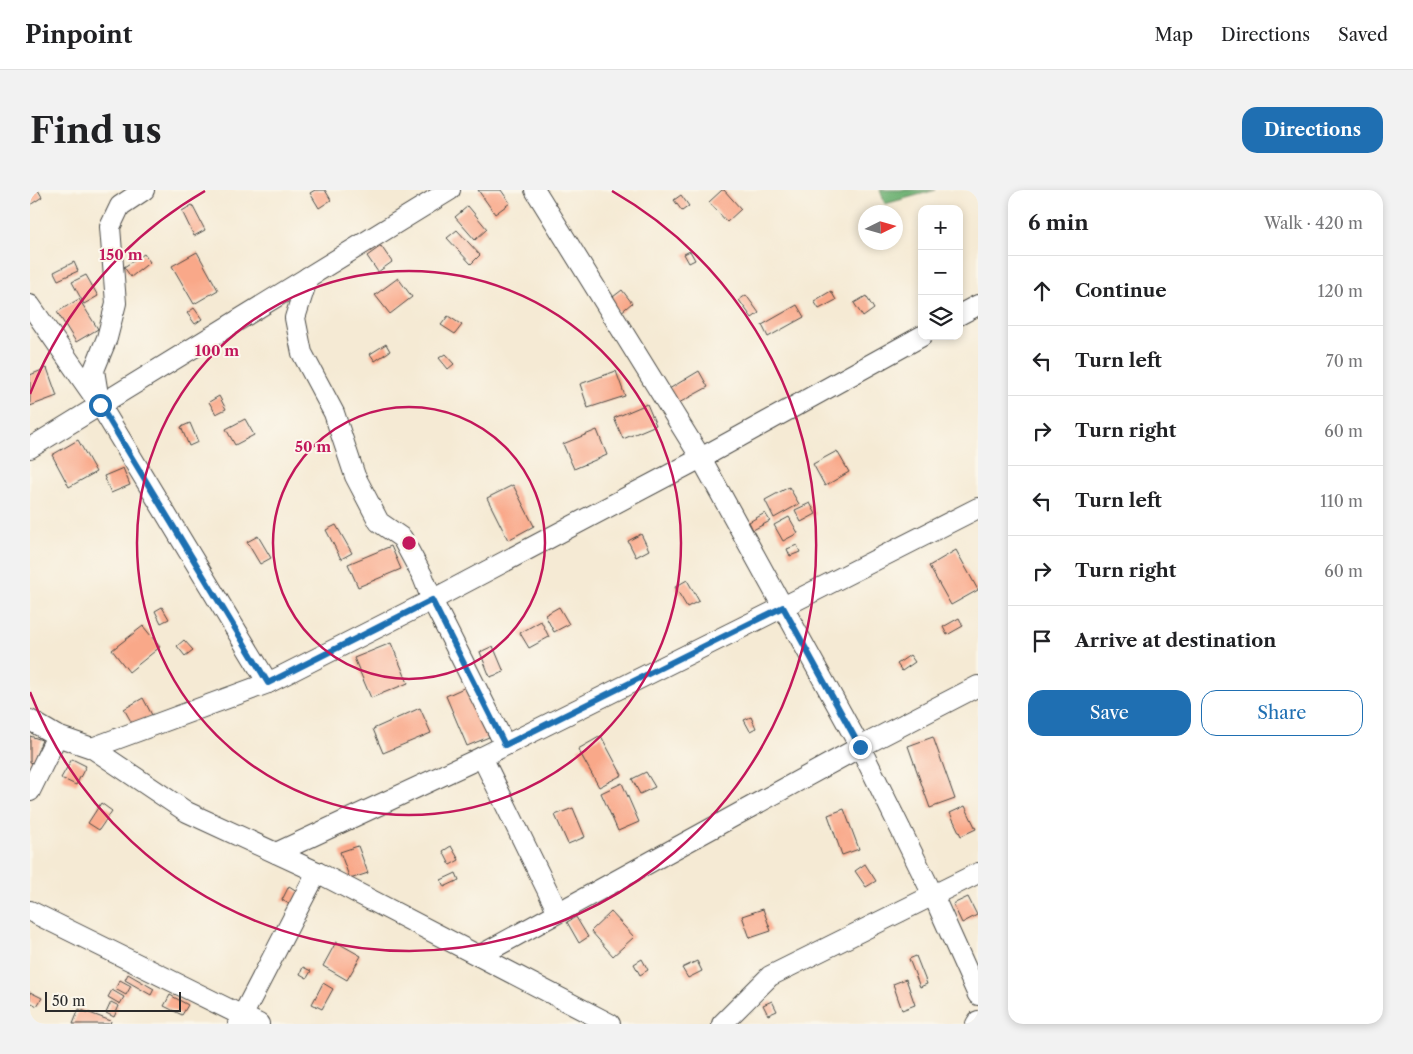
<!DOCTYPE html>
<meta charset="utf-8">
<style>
:root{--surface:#fff;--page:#f2f2f2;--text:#202124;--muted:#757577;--line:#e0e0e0;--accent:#1f6fb2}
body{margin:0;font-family:"Libre Caslon Text",serif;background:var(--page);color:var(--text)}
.controls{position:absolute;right:15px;top:15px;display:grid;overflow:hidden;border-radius:10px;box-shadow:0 2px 8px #0003}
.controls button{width:45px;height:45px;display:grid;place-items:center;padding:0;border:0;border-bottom:1px solid var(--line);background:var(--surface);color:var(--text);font:25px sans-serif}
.compass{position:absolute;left:828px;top:15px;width:45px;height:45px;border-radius:50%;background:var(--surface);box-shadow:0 2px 8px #0003;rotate:85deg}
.scale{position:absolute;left:15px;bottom:12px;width:136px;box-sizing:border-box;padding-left:5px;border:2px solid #2b2b2b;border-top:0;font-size:14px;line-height:18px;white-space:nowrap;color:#2b2b2b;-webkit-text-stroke:4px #fbf7ec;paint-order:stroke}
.stop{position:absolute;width:15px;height:15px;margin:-11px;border:4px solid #1f6fb2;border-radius:50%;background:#fff}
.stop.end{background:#1f6fb2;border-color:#fff;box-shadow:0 1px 5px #0008}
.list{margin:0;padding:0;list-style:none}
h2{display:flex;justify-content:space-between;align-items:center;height:65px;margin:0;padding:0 20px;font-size:21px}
h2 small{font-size:16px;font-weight:400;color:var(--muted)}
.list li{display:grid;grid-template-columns:32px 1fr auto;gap:15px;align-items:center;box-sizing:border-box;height:70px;padding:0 20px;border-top:1px solid var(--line)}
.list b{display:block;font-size:19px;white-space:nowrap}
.list em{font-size:16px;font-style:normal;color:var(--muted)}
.actions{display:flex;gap:10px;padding:15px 20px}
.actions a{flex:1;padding:11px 0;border:1px solid var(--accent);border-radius:15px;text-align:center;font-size:18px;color:var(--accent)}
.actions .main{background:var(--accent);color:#fff}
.icon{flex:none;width:28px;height:28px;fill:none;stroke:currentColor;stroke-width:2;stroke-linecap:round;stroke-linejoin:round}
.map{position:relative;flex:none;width:948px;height:834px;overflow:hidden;border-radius:15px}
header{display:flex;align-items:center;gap:30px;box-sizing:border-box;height:70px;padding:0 25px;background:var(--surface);border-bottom:1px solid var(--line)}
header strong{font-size:24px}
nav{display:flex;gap:28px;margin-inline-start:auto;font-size:18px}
.intro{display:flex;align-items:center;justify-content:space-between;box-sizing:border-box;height:120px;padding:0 30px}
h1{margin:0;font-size:35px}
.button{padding:12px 22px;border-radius:15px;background:var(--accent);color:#fff;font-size:18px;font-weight:700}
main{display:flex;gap:30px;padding:0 30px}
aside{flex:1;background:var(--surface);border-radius:15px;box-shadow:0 2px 8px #0003}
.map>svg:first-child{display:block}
</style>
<header>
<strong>Pinpoint</strong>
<nav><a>Map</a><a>Directions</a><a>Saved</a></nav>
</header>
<div class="intro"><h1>Find us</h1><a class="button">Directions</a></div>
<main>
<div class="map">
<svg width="948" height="834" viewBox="0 0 948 834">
<rect width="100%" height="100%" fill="#fbf7ec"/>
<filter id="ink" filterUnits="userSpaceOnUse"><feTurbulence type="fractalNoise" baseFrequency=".02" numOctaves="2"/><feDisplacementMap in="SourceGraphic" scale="10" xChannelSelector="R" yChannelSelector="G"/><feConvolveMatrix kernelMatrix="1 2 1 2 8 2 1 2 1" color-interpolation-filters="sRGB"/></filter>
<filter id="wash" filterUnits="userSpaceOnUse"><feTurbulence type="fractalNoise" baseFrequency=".0096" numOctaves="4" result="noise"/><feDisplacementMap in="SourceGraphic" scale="20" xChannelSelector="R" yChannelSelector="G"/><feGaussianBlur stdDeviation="1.12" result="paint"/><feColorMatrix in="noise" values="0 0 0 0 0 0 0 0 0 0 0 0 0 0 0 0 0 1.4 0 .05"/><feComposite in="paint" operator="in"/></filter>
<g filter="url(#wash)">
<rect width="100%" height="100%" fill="#f5ead4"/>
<path fill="#70b274" stroke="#4e6e50" d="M850,0H906L855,14Z"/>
<g id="blocks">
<g fill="#f9a889">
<path d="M0,0H8L12,7L0,15Z"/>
<path d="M285,0H295L301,10L289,18L280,3Z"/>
<path d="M448,0H471L480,13L465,24Z"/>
<path d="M692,0H694L711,19L697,32L679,12Z"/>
<path d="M651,5L659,16L652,21L644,10Z"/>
<path d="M162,15L175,40L164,46L152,21Z"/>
<path d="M438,16L457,39L445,50L425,27Z"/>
<path d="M427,40L450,65L441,74L417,48Z"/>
<path d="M351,56L362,72L348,82L337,66Z"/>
<path d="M660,61L665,70L659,73L654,64Z"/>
<path d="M167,62L188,100L164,114L142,76Z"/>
<path d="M114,64L120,72L101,87L94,77Z"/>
<path d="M44,72L48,81L28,90L24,82Z"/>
<path d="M56,85L68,106L54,114L42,92Z"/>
<path d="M368,88L382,107L360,124L345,105Z"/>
<path d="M592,100L602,113L590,123L579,110Z"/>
<path d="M801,101L806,110L789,119L784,111Z"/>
<path d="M716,105L729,123L722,128L709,110Z"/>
<path d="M836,106L844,119L833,127L824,113Z"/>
<path d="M49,109L68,139L46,152L27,122Z"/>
<path d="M767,115L774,127L738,147L732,135Z"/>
<path d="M164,118L172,129L165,134L157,123Z"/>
<path d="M418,126L432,135L425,144L411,135Z"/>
<path d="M356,154L360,161L345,171L340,164Z"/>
<path d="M415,164L424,174L418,179L409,168Z"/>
<path d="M17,178L27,206L0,216V185Z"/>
<path d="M586,181L595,206L558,218L550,194Z"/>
<path d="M669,181L678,197L647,214L639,199Z"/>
<path d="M189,206L196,219L186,224L179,212Z"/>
<path d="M617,214L626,235L593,249L584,228Z"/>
<path d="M215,229L224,245L205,255L196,239Z"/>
<path d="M160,233L168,252L159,256L151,237Z"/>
<path d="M567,240L577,265L544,279L533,254Z"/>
<path d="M48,250L66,282L39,297L22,265Z"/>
<path d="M807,261L819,282L795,296L783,274Z"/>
<path d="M93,278L100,295L81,303L74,286Z"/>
<path d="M483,295L504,336L478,350L457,308Z"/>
<path d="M759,297L769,314L744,328L735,310Z"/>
<path d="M780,313L786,324L771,332L765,320Z"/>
<path d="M735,323L740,331L723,340L719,332Z"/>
<path d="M759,327L768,343L753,351L744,335Z"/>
<path d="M306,335L322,363L311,369L296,340Z"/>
<path d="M611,344L619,360L606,367L598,351Z"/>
<path d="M228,346L241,368L230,374L217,352Z"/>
<path d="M767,355L770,362L760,366L757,359Z"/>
<path d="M361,356L371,379L328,397L318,374Z"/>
<path d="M926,360L948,400L921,415L899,376Z"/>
<path d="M657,390L669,411L657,417L645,397Z"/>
<path d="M132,417L139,429L131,433L125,421Z"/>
<path d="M529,417L539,434L524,442L515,425Z"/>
<path d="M929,428L933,436L917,445L913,437Z"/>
<path d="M511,431L519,447L499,458L490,443Z"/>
<path d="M113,436L130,457L99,482L82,460Z"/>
<path d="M154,450L163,460L155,466L147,456Z"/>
<path d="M361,453L378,493L341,508L324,468Z"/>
<path d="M463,456L474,482L460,487L450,462Z"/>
<path d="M880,465L885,472L872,481L867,474Z"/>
<path d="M438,496L459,547L437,556L416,506Z"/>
<path d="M113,508L122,525L103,535L94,519Z"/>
<path d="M390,518L401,543L353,563L343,539Z"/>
<path d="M721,527L726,538L720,541L714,530Z"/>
<path d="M0,546L12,550L3,573L0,572Z"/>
<path d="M571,546L592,585L569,597L548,559Z"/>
<path d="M903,547L925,609L900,618L878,556Z"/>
<path d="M42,569L56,576L46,595L31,588Z"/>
<path d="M616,582L625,597L610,604L602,589Z"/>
<path d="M592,593L609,632L588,641L571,603Z"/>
<path d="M71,613L82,621L69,640L58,633Z"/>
<path d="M935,616L946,639L931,646L920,623Z"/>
<path d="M543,618L555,647L538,654L525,625Z"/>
<path d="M814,619L829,659L812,665L798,625Z"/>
<path d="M328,656L338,683L320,689L310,662Z"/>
<path d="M421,656L429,670L420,675L413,661Z"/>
<path d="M835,674L846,691L836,697L825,681Z"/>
<path d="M426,683L429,690L414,697L411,690Z"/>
<path d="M259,696L270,703L263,716L252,710Z"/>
<path d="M938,707L947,725L932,733L923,714Z"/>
<path d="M733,719L741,741L720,748L712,726Z"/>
<path d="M581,722L604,747L583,766L561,741Z"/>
<path d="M546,727L558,747L549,753L537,732Z"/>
<path d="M306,752L331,766L317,790L293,776Z"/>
<path d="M886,766L897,794L890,797L879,769Z"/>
<path d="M612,769L618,780L610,785L604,774Z"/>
<path d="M667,771L672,781L658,788L652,778Z"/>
<path d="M273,777L281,781L277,788L270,784Z"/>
<path d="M98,784L124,799L121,805L95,790Z"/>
<path d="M876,789L885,815L872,820L863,794Z"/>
<path d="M90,790L101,796L96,805L85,799Z"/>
<path d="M293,793L303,799L292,819L282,814Z"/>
<path d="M82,800L94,807L90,814L78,807Z"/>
<path d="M0,802L12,808L7,816L0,812Z"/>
<path d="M140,805L158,815L152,825L134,816Z"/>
<path d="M742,811L747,821L738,825L733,815Z"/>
<path d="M81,812L89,816L84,827L76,823Z"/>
<path d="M49,819L81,831L80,834H43Z"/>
</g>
</g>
</g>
<g filter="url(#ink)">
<use href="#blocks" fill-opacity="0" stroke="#494844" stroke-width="1"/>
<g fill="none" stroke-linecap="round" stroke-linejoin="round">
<g stroke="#494844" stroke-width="22">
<g id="street">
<path d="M505,0L671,268L892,146"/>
<path d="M278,87L265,128L272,163L304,223L325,286L349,332L372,348L393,387L402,410L475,555"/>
<path d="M0,115L70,215L238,493L402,410L671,268L830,557L903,705L948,805"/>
<path d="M929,125L948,115"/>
<path d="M69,211L64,180L77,148L86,113L80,37L90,16L114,0"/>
<path d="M0,258L420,0"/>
<path d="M0,530L27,546L62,558L157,622L287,682L580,834"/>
<path d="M62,558L238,493"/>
<path d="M452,567L528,722"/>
<path d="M0,601L27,546"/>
<path d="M246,663L452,567L753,417L948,318"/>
<path d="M0,721L229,834"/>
<path d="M449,766L830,557L948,496"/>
<path d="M208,834L287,682"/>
<path d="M692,834L740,786L948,683"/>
<path d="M946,834L948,831"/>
</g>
</g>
<use href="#street" stroke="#fff" stroke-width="20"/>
</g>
</g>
<g fill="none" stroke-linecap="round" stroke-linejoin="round" filter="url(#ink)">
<path stroke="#1f6fb2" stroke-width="6" d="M70,215L238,493L402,410L475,555L753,417L830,557"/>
</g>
<g fill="none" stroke="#c2185b" stroke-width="2.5">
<circle cx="379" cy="353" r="136"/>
<circle cx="379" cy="353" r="272"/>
<path d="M0 204A407 407 0 0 1 175 1M582 1A407 407 0 1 1 0 502"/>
</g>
<circle cx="379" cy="353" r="8" fill="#c2185b" stroke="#fbf7ec" stroke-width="2.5"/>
<g font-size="15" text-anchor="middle" font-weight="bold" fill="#c2185b" stroke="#fbf7ec" stroke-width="4" stroke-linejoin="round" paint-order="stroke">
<text x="91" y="70">150 m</text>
<text x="187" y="166">100 m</text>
<text x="283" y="262">50 m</text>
</g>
</svg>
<div class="controls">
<button>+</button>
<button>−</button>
<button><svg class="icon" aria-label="layers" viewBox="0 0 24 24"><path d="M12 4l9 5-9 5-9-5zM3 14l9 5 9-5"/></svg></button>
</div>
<svg class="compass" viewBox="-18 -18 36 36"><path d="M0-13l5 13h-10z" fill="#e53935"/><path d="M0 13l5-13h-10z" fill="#757577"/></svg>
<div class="scale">50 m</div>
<div class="stop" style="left:70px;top:215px"></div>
<div class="stop end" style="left:830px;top:557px"></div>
</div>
<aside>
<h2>6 min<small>Walk · 420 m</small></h2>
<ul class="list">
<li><svg class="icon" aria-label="ahead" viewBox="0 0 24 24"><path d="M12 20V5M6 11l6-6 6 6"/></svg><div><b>Continue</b></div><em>120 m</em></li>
<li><svg class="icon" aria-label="left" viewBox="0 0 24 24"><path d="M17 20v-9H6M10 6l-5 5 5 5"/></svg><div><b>Turn left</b></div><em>70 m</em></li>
<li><svg class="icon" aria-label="right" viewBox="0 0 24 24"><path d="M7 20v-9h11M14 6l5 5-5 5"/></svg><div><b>Turn right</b></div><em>60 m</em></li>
<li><svg class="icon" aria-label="left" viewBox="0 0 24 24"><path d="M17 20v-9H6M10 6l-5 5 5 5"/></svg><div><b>Turn left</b></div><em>110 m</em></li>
<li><svg class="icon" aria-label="right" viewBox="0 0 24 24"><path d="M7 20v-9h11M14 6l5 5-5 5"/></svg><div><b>Turn right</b></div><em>60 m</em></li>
<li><svg class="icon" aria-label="arrive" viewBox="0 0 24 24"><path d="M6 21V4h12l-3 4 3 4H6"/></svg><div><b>Arrive at destination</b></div></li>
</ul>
<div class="actions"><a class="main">Save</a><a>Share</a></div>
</aside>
</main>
